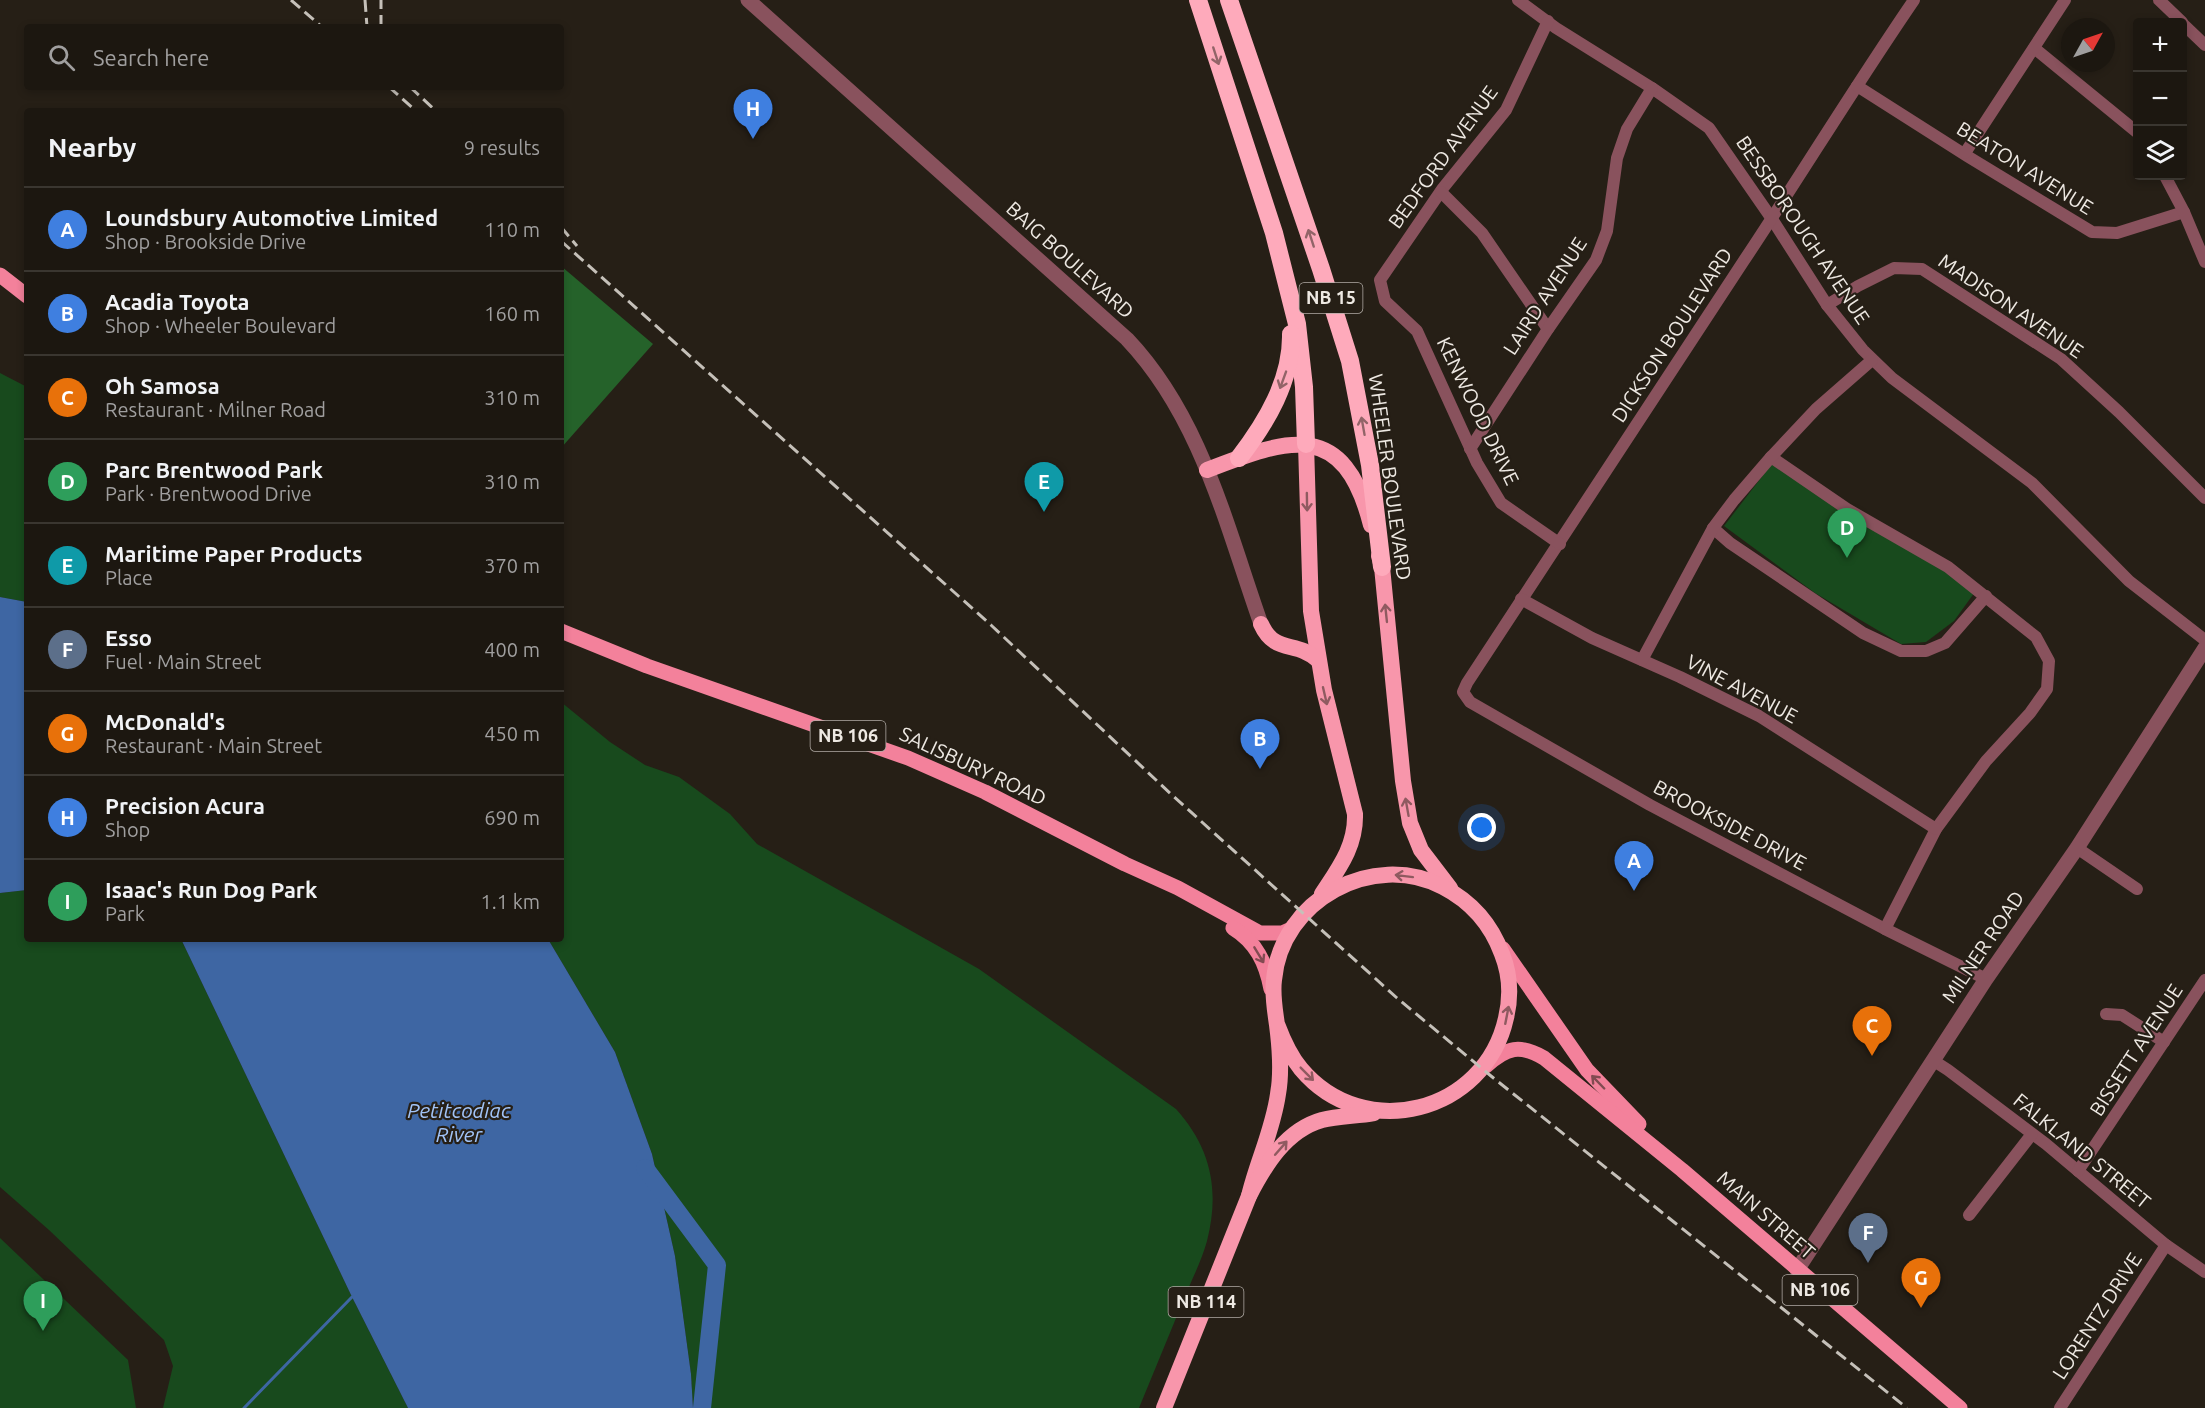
<!DOCTYPE html>
<meta charset="utf-8">
<style>
:root{--surface:#1c1710;--page:#29241e;--text:#f1f3f6;--muted:#a09f9f;--line:#3a3630;--accent:#f9a04d}
body{margin:0;font-family:Ubuntu,sans-serif;background:var(--page);color:var(--text)}
.controls{position:absolute;right:18px;top:18px;display:grid;overflow:hidden;border-radius:6px;box-shadow:0 3px 9px #0003}
.controls button{width:54px;height:54px;display:grid;place-items:center;padding:0;border:0;border-bottom:2px solid var(--line);background:var(--surface);color:var(--text);font:30px sans-serif}
.compass{position:absolute;left:2061px;top:18px;width:54px;height:54px;border-radius:50%;background:var(--surface);box-shadow:0 3px 9px #0003;rotate:50deg}
.you{position:absolute;left:1482px;top:828px;width:21px;height:21px;margin:-15px;border:4px solid #fff;border-radius:50%;background:#1a73e8;box-shadow:0 0 0 9px #1a73e833}
.badge{display:grid;place-items:center;width:39px;height:39px;border-radius:50%;background:var(--accent);color:#fff;font-size:20px;font-weight:700}
.pin{position:absolute;translate:-50% -50px;filter:drop-shadow(0 2px 3px #0008)}
.pin::after{content:'';position:absolute;top:32px;width:21px;height:18px;background:inherit;clip-path:polygon(0 0,100% 0,50% 100%)}
.list{margin:0;padding:0;list-style:none}
h2{display:flex;justify-content:space-between;align-items:center;height:78px;margin:0;padding:0 24px;font-size:26px}
h2 small{font-size:20px;font-weight:400;color:var(--muted)}
.list li{display:grid;grid-template-columns:39px 1fr auto;gap:18px;align-items:center;box-sizing:border-box;height:84px;padding:0 24px;border-top:2px solid var(--line)}
.list b{display:block;font-size:22px;white-space:nowrap}
.list p{margin:0;font-size:20px;white-space:nowrap;color:var(--muted)}
.list em{font-size:20px;font-style:normal;color:var(--muted)}
.icon{flex:none;width:33px;height:33px;fill:none;stroke:currentColor;stroke-width:2;stroke-linecap:round;stroke-linejoin:round}
.map{position:relative;flex:none;width:2205px;height:1408px;overflow:hidden}
.search{position:absolute;background:var(--surface);box-shadow:0 3px 9px #0003;left:24px;top:24px;width:540px;height:66px;display:flex;align-items:center;gap:15px;box-sizing:border-box;padding:0 21px;border-radius:6px;color:var(--muted);font-size:22px}
.panel{position:absolute;background:var(--surface);box-shadow:0 3px 9px #0003;left:24px;top:108px;width:540px;height:834px;border-radius:6px}
.map>svg:first-child{display:block}
</style>
<div class="map">
<svg width="2205" height="1408" viewBox="0 0 2205 1408">
<rect width="100%" height="100%" fill="#261f16"/>
<g fill="#184a1d">
<path d="M0,373L27,387V602L0,597Z"/>
<path d="M1774,461L1977,589L1954,621L1926,642L1901,644L1815,593L1724,526Z"/>
<path d="M561,702L610,742L645,765L679,777L730,814L757,844L979,969L1176,1109C1211,1148 1220,1190 1207,1241C1201,1263 1189,1285 1181,1306C1167,1340 1153,1374 1139,1408H693L691,1374L675,1256L652,1154L615,1052L548,939H561Z"/>
<path d="M27,890V939H181L352,1297L408,1408H163L173,1366L164,1340L49,1230L0,1187V893Z"/>
<path d="M0,1238L128,1360L136,1408H0Z"/>
</g>
<path fill="#25622a" d="M561,266L653,344L561,448Z"/>
<g fill="#3e66a3">
<path d="M0,597L27,602V890L0,893Z"/>
<path d="M181,939H548L615,1052L652,1154L675,1256L691,1374L693,1408H408L352,1297Z"/>
</g>
<g fill="none" stroke-linecap="round" stroke-linejoin="round">
<path stroke="#3e66a3" stroke-width="3" d="M244,1408L352,1297"/>
<path stroke="#3e66a3" stroke-width="18" d="M645,1168L717,1265L702,1408"/>
<g stroke="#89525d" stroke-width="12">
<path d="M1518,0L1556,28L1652,88L1709,128L1772,219L1827,305L1863,350L1892,378L2032,483L2129,581L2205,640"/>
<path d="M1914,0C1855,86 1801,175 1743,262C1652,403 1558,542 1467,683L1463,692L1470,702L1650,805L1885,929L1986,979"/>
<path d="M2159,0L2182,22"/>
<path d="M1548,21L1506,110L1443,188L1380,280L1385,301L1417,331L1477,463L1501,503L1560,544"/>
<path d="M2182,23L2205,45"/>
<path d="M2034,48L2138,133"/>
<path d="M1857,86L1967,156L2092,232L2117,233L2184,212"/>
<path d="M1965,153L2065,0"/>
<path d="M2165,176L2184,212L2205,262"/>
<path d="M1441,192L1482,233L1548,329"/>
<path d="M1827,305L1858,286L1894,268L1922,269L2061,359L2119,412L2205,498"/>
<path d="M1470,449L1548,329L1596,260L1607,231L1617,158L1627,129L1652,88"/>
<path d="M1771,457L1847,509L1948,567L2036,637L2049,661L2047,689L2030,713L1986,761L1936,829L1885,929"/>
<path d="M1713,528L1730,543L1863,633L1901,651H1926L1945,643L1986,596"/>
<path d="M1521,599L1592,638L1680,677L1759,716L1936,829"/>
<path d="M1642,660L1713,528L1734,500L1771,457L1816,409L1872,360"/>
<path d="M2077,848L2137,889"/>
<path d="M2106,1014L2122,1015L2164,1042"/>
<path d="M1934,1061L1948,1070L2046,1144L2166,1245L2205,1272"/>
<path d="M2078,1171L2205,980"/>
<path d="M1969,1215L2032,1134"/>
<path d="M2060,1408L2166,1245"/>
</g>
<g stroke="#89525d" stroke-width="15">
<path d="M748,0L1127,339C1201,417 1226,525 1261,624"/>
<path d="M1797,1270L1986,979L2077,848L2205,648"/>
</g>
<g stroke="#f3819b" stroke-width="15">
<path d="M0,275L27,296"/>
<path d="M561,631L647,666L908,758L985,792L1125,864L1178,888L1260,933H1282L1291,929"/>
<path d="M1233,928C1256,942 1266,963 1271,989"/>
<path d="M1503,949L1587,1070L1639,1124"/>
<path d="M1486,1066C1507,1047 1520,1044 1544,1058L1682,1170L1960,1408"/>
</g>
<g stroke="#f896ab" stroke-width="16">
<path d="M1306,444L1311,611L1324,690L1355,814C1356,846 1339,868 1322,894"/>
<path d="M1207,470C1289,438 1344,419 1371,525"/>
<path d="M1379,556L1382,567L1403,781L1410,823L1421,850L1450,888"/>
<path d="M1261,624C1275,655 1296,640 1318,660"/>
<path d="M1249,1196C1257,1162 1273,1130 1278,1094C1282,1072 1280,1048 1277,1025C1275,1010 1272,995 1274,980C1281,900 1373,850 1443,887C1472,902 1491,924 1502,954C1510,974 1511,997 1506,1018C1485,1113 1364,1144 1301,1069C1290,1056 1283,1040 1277,1024"/>
<path d="M1164,1408L1249,1196C1265,1165 1286,1130 1322,1120C1338,1116 1357,1116 1374,1113"/>
</g>
<g stroke="#feaabb" stroke-width="18">
<path d="M1198,0L1274,233L1297,324L1304,387L1306,444"/>
<path d="M1229,0L1321,269L1350,361L1370,465L1382,567"/>
<path d="M1239,458C1266,423 1292,380 1291,334"/>
</g>
<g stroke="#c5c0b9" stroke-width="3" stroke-dasharray="12 6" stroke-linecap="butt">
<path d="M291,0L322,27"/>
<path d="M365,0L367,27"/>
<path d="M381,27V0"/>
<path d="M389,87L416,111"/>
<path d="M410,87L436,111"/>
<path d="M561,227L577,246"/>
<path d="M561,241L992,626L1172,795L1397,998L1491,1076L1907,1408"/>
</g>
</g>
<defs><path id="oneway-shaft" d="M-6 0H5M1.5-3L5.5 0L1.5 3" fill="none" stroke-width="1.6" stroke-linecap="round" stroke-linejoin="round" transform="scale(1.5)"/></defs>
<g stroke="#926468">
<use href="#oneway-shaft" transform="translate(1216 56) rotate(72)"/>
<use href="#oneway-shaft" transform="translate(1311 238) rotate(-108)"/>
<use href="#oneway-shaft" transform="translate(1283 380) rotate(110)"/>
<use href="#oneway-shaft" transform="translate(1363 426) rotate(-100)"/>
</g>
<g stroke="#8f5a60">
<use href="#oneway-shaft" transform="translate(1307 502) rotate(89)"/>
<use href="#oneway-shaft" transform="translate(1386 613) rotate(-96)"/>
<use href="#oneway-shaft" transform="translate(1325 696) rotate(77)"/>
<use href="#oneway-shaft" transform="translate(1407 807) rotate(-100)"/>
<use href="#oneway-shaft" transform="translate(1404 876) rotate(-173)"/>
<use href="#oneway-shaft" transform="translate(1507 1015) rotate(-79)"/>
<use href="#oneway-shaft" transform="translate(1307 1074) rotate(45)"/>
<use href="#oneway-shaft" transform="translate(1281 1148) rotate(-49)"/>
</g>
<g stroke="#824b52">
<use href="#oneway-shaft" transform="translate(1259 955) rotate(59)"/>
<use href="#oneway-shaft" transform="translate(1598 1082) rotate(-134)"/>
</g>
<g text-anchor="middle" stroke-width="4.5" stroke-linejoin="round" paint-order="stroke">
<g fill="#261f16" stroke="#b2aca6" stroke-width="1.5">
<rect x="1299.5" y="283" width="63" height="30" rx="4.5"/>
<rect x="810.5" y="721" width="75" height="30" rx="4.5"/>
<rect x="1782.5" y="1275" width="75" height="30" rx="4.5"/>
<rect x="1168.5" y="1287" width="75" height="30" rx="4.5"/>
</g>
<g font-size="18" font-weight="bold" fill="#eee9e3">
<text x="1331" y="304">NB 15</text>
<text x="848" y="742">NB 106</text>
<text x="1820" y="1296">NB 106</text>
<text x="1206" y="1308">NB 114</text>
</g>
<g font-size="20" fill="#eee9e3" stroke="#261f16">
<text transform="translate(1443 157) rotate(-54)" y="7">BEDFORD AVENUE</text>
<text transform="translate(2025 168) rotate(32)" y="7">BEATON AVENUE</text>
<text transform="translate(1803 230) rotate(56)" y="7">BESSBOROUGH AVENUE</text>
<text transform="translate(1070 260) rotate(42)" y="7">BAIG BOULEVARD</text>
<text transform="translate(1545 296) rotate(-57)" y="7">LAIRD AVENUE</text>
<text transform="translate(2011 306) rotate(34)" y="7">MADISON AVENUE</text>
<text transform="translate(1672 335) rotate(-57)" y="7">DICKSON BOULEVARD</text>
<text transform="translate(1478 411) rotate(64)" y="7">KENWOOD DRIVE</text>
<text transform="translate(1390 477) rotate(82)" y="7">WHEELER BOULEVARD</text>
<text transform="translate(1742 689) rotate(28)" y="7">VINE AVENUE</text>
<text transform="translate(973 766) rotate(25)" y="7">SALISBURY ROAD</text>
<text transform="translate(1730 825) rotate(28)" y="7">BROOKSIDE DRIVE</text>
<text transform="translate(1983 947) rotate(-56)" y="7">MILNER ROAD</text>
<text transform="translate(2136 1050) rotate(-57)" y="7">BISSETT AVENUE</text>
<text transform="translate(2082 1151) rotate(39)" y="7">FALKLAND STREET</text>
<text transform="translate(1766 1215) rotate(41)" y="7">MAIN STREET</text>
<text transform="translate(2097 1316) rotate(-57)" y="7">LORENTZ DRIVE</text>
</g>
<g font-size="21" font-style="italic" fill="#a1c3f7" stroke="#261f16">
<text x="459" y="1118">Petitcodiac<tspan x="459" dy="24">River</tspan></text>
</g>
</g>
</svg>
<div class="controls">
<button>+</button>
<button>−</button>
<button><svg class="icon" aria-label="layers" viewBox="0 0 24 24"><path d="M12 4l9 5-9 5-9-5zM3 14l9 5 9-5"/></svg></button>
</div>
<svg class="compass" viewBox="-18 -18 36 36"><path d="M0-13l5 13h-10z" fill="#e53935"/><path d="M0 13l5-13h-10z" fill="#a09f9f"/></svg>
<div class="you"></div>
<div class="pin badge" style="left:1634px;top:891px;background:#3f7fe0">A</div>
<div class="pin badge" style="left:1260px;top:769px;background:#3f7fe0">B</div>
<div class="pin badge" style="left:1872px;top:1056px;background:#e8710a">C</div>
<div class="pin badge" style="left:1847px;top:558px;background:#2e9e5b">D</div>
<div class="pin badge" style="left:1044px;top:512px;background:#0f9aa8">E</div>
<div class="pin badge" style="left:1868px;top:1263px;background:#5c6f8a">F</div>
<div class="pin badge" style="left:1921px;top:1308px;background:#e8710a">G</div>
<div class="pin badge" style="left:753px;top:139px;background:#3f7fe0">H</div>
<div class="pin badge" style="left:43px;top:1331px;background:#2e9e5b">I</div>
<div class="search"><svg class="icon" aria-label="search" viewBox="0 0 24 24"><circle cx="10" cy="10" r="6"/><path d="M15 15l6 6"/></svg>Search here</div>
<section class="panel">
<h2>Nearby<small>9 results</small></h2>
<ul class="list">
<li><span class="badge" style="background:#3f7fe0">A</span><div><b>Loundsbury Automotive Limited</b><p>Shop · Brookside Drive</p></div><em>110 m</em></li>
<li><span class="badge" style="background:#3f7fe0">B</span><div><b>Acadia Toyota</b><p>Shop · Wheeler Boulevard</p></div><em>160 m</em></li>
<li><span class="badge" style="background:#e8710a">C</span><div><b>Oh Samosa</b><p>Restaurant · Milner Road</p></div><em>310 m</em></li>
<li><span class="badge" style="background:#2e9e5b">D</span><div><b>Parc Brentwood Park</b><p>Park · Brentwood Drive</p></div><em>310 m</em></li>
<li><span class="badge" style="background:#0f9aa8">E</span><div><b>Maritime Paper Products</b><p>Place</p></div><em>370 m</em></li>
<li><span class="badge" style="background:#5c6f8a">F</span><div><b>Esso</b><p>Fuel · Main Street</p></div><em>400 m</em></li>
<li><span class="badge" style="background:#e8710a">G</span><div><b>McDonald's</b><p>Restaurant · Main Street</p></div><em>450 m</em></li>
<li><span class="badge" style="background:#3f7fe0">H</span><div><b>Precision Acura</b><p>Shop</p></div><em>690 m</em></li>
<li><span class="badge" style="background:#2e9e5b">I</span><div><b>Isaac's Run Dog Park</b><p>Park</p></div><em>1.1 km</em></li>
</ul>
</section>
</div>
